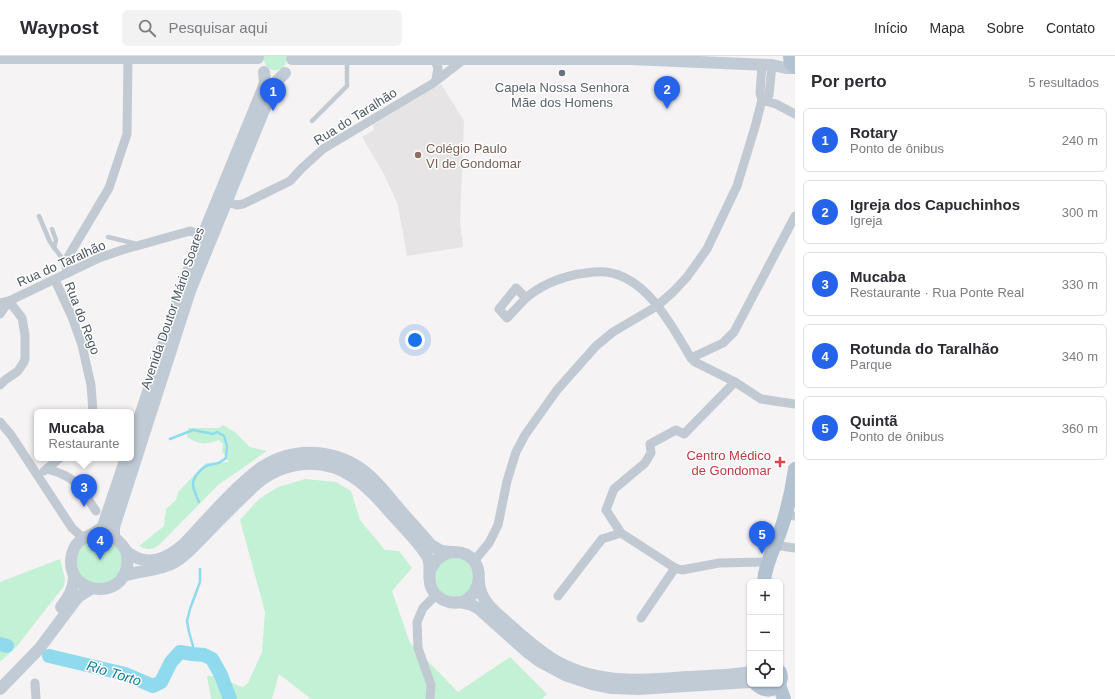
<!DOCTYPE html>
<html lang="pt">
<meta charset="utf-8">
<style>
:root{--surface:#fff;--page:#f2f2f3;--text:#2b2b33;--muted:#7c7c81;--line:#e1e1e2;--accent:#2563eb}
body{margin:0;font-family:Helvetica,sans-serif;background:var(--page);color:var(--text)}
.controls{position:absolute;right:12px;bottom:12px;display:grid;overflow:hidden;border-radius:6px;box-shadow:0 1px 3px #0004}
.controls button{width:36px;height:36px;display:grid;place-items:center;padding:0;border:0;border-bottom:1px solid var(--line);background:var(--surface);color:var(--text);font:20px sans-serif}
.you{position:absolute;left:415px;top:284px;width:14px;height:14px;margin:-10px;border:3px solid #fff;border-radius:50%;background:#1a73e8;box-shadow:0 0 0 6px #1a73e833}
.badge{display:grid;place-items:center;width:26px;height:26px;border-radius:50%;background:var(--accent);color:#fff;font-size:13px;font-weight:700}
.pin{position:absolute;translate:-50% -33px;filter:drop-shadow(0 1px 2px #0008)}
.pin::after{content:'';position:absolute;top:21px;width:14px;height:12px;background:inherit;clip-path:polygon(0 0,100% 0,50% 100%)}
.popup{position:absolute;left:34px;top:353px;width:100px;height:52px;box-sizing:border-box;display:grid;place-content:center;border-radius:6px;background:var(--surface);filter:drop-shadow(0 1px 3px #0005);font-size:13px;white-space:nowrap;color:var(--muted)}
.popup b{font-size:15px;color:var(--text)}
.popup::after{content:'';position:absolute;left:50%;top:100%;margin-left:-8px;border:8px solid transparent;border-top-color:var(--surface)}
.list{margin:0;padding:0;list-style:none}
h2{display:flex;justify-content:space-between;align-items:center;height:52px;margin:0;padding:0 16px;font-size:17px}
h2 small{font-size:13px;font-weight:400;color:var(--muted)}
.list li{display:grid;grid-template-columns:26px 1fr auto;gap:12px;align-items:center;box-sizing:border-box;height:64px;margin:0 8px 8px;padding:0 8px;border:1px solid var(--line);border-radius:6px}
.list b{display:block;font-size:15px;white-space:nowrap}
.list p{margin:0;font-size:13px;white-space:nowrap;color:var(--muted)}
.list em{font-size:13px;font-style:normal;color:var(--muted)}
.icon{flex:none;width:22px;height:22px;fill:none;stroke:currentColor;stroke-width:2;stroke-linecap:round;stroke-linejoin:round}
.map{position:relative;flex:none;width:795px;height:643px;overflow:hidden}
header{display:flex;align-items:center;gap:24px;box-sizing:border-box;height:56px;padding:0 20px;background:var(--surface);border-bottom:1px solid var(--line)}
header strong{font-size:19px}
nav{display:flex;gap:22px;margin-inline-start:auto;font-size:14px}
.search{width:280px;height:36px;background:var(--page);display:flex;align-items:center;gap:10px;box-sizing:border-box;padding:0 14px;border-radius:6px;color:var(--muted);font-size:15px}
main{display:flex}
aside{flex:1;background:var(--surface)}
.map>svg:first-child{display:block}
</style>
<header>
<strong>Waypost</strong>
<div class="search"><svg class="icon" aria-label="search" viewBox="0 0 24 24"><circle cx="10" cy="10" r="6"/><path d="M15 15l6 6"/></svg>Pesquisar aqui</div>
<nav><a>Início</a><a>Mapa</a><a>Sobre</a><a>Contato</a></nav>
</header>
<main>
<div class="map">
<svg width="795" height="643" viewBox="0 0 795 643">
<rect width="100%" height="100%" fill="#f5f3f3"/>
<path fill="#e6e4e5" d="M441,28L464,65L460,167L463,191L407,200L398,149L384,118L362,81L374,74L373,69Z"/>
<g fill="#c3f1d5">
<path d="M264,0H286C289,19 262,19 264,0Z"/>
<path d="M223,369L236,377L250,391L267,395L218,429L161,487C153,494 149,495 139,490L164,470L166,453L176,444L178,436L206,407L229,406L222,395L223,388L219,384C205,389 200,389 187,381L188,372H219Z"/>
<path d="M305,423L336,426L351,435L360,464L385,494L399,495L412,512L392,535L410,587L458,636L510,601L547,638L542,643H311L279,618L272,643H211L207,620C220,619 231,628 243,631L248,627L262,596L265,556L240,464L259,443L278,431Z"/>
<circle cx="100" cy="506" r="23"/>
<circle cx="454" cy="521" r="20"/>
<path d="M60,503L65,523L64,530L17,590L0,606V526Z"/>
</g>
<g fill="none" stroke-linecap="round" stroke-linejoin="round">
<g stroke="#90daee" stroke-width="2.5">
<path d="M170,383L193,374L213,378L217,376L224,380L227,390L226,402C218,408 218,407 209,409C202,411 193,421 193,428C193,434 197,441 199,446"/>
<path d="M192,598L193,590L189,576L187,565L190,553L200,526V513"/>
</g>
<g stroke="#90daee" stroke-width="14">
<path d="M0,588L7,590"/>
<path d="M49,600L125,618L153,630L161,626L171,606L180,596L192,598L204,599L212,603L221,619L230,643"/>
</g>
<g stroke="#c1cad2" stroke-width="4.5">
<path d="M312,65L347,30V4"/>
<path d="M39,160L50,186L65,206"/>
<path d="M52,173L56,184L54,192"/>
<path d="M108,181L137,188"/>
</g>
<g stroke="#c1cad2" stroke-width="9">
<path d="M433,0L438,12L436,24"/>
<path d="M762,44L769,39L772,9"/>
<path d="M762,44L776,48L795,58"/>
<path d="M226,146L237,149L243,148L290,125L302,112L323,93L432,28L463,4"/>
<path d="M68,217L65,206L109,132L127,78L128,2"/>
<path d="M55,224L72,261L82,289L91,329L93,356"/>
<path d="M526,242L507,262L499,253L516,232L526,242C541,229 559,222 578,218C587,217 597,215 606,216C647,221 672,270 691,302L695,306L735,326L761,343L795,348"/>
<path d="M0,247L9,245L99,202L122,194L190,175L202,179"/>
<path d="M0,258L9,245L22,262L25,279V303L24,306L18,315L5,324L0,329"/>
<path d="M691,302L723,287L734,276L795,160"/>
<path d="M0,366L11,379L72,472L81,480L85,481"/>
<path d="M47,413C77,421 79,430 96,455"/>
<path d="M44,415L60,402"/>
<path d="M785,458L795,460"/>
<path d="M621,477L606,454L614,433L645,407L651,397L650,388L676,374L684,378L735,326"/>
<path d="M774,489L795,492"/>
<path d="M474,505L489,487L498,469L507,425L516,396L525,379L557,334L596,290L613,276L657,250L673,236L687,221L707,193L737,130L755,71L762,44L760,37L762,9"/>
<path d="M558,540L602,483L621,477L675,512L682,514L719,507L767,506"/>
<path d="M641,562L675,512"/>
<path d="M35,627L36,643"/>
<path d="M430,643L431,629L418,592L417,566L423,552L436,539"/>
</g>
<g stroke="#c1cbd6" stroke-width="12">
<path d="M0,2H258"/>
<path d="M292,3H631L745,8L772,9L786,12H795"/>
<path d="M131,387L187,218L264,30L265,25L264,16"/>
<path d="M94,477C108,477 117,481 125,493C128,498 128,505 127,511C121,543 71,539 71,506C71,500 73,494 76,489C83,479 96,479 103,470L126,402"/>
<path d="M114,481V471L190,235L275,27L285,17"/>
<path d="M127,496C148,512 166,503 184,488C208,463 235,430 262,411C296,389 339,393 369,419C379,428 387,438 395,448C407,462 419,475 431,489L441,495L451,496"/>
<path d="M123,520C140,514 160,515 175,506C186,500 195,489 204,480C220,464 235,448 251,433C263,421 279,412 296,409C342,401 367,430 394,461C406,474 418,486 427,500C433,511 426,522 432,533C435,540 442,544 449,546C484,553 491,497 455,496C443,496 436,503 431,512"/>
<path d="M479,526C480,546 497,557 510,569C525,582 540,596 558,606C598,628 643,625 686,621C707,620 729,620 750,616"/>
<path d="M459,546L472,549L479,553L527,596L539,605L565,619L592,628L612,632L638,633L750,626"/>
<path d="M61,551C68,542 74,533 74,521"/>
<path d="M0,633L39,593L78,541L91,533"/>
</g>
<g stroke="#b3c2d1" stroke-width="14">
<path d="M790,0L791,8L795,11"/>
<path d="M764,526C765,508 774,493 780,476C787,456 792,434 795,413"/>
<path d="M780,616L781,621L780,626"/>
<path d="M756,628C764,635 772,636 779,628"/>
<path d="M779,629L784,643"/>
</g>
</g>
<circle fill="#6b7280" stroke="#fff" stroke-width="1.5" cx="562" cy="17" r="4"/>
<circle fill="#8d6e63" stroke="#fff" stroke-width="1.5" cx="418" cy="99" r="4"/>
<path fill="#e0444e" stroke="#fff" stroke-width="1.5" d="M778 400h4v4h4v4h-4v4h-4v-4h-4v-4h4z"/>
<g text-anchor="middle" stroke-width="3" stroke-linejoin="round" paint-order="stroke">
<g font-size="13" fill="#5b616d" stroke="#fff">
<text x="562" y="36">Capela Nossa Senhora<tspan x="562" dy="15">Mãe dos Homens</tspan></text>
</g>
<g font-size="13" fill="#4a5661" stroke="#fff">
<text transform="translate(355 60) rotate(-32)" y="5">Rua do Taralhão</text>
<text transform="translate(61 207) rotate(-24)" y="5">Rua do Taralhão</text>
<text transform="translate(172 252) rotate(-71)" y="5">Avenida Doutor Mário Soares</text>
<text transform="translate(83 262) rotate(69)" y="5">Rua do Rego</text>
</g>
<g font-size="13" fill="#785e54" stroke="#fff" text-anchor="start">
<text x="426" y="97">Colégio Paulo<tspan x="426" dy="15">VI de Gondomar</tspan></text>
</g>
<g font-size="13" fill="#be3a42" stroke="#fff" text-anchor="end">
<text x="771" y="404">Centro Médico<tspan x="771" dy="15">de Gondomar</tspan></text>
</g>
<g font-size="14" font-style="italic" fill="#0c7c9b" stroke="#fff">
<text transform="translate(114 617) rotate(17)" y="5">Rio Torto</text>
</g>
</g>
</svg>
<div class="controls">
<button>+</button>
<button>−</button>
<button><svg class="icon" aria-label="locate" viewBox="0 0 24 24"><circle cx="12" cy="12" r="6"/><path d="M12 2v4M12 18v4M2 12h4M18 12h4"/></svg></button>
</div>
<div class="you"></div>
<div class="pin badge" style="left:273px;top:55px">1</div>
<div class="pin badge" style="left:667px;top:53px">2</div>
<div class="pin badge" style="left:84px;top:451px">3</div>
<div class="popup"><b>Mucaba</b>Restaurante</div>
<div class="pin badge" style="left:100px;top:504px">4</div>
<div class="pin badge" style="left:762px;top:498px">5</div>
</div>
<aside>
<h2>Por perto<small>5 resultados</small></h2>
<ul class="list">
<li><span class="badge">1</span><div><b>Rotary</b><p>Ponto de ônibus</p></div><em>240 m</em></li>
<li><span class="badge">2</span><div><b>Igreja dos Capuchinhos</b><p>Igreja</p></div><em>300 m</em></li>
<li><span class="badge">3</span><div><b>Mucaba</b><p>Restaurante · Rua Ponte Real</p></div><em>330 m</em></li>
<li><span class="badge">4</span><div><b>Rotunda do Taralhão</b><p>Parque</p></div><em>340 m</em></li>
<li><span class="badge">5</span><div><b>Quintã</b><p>Ponto de ônibus</p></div><em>360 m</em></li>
</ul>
</aside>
</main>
